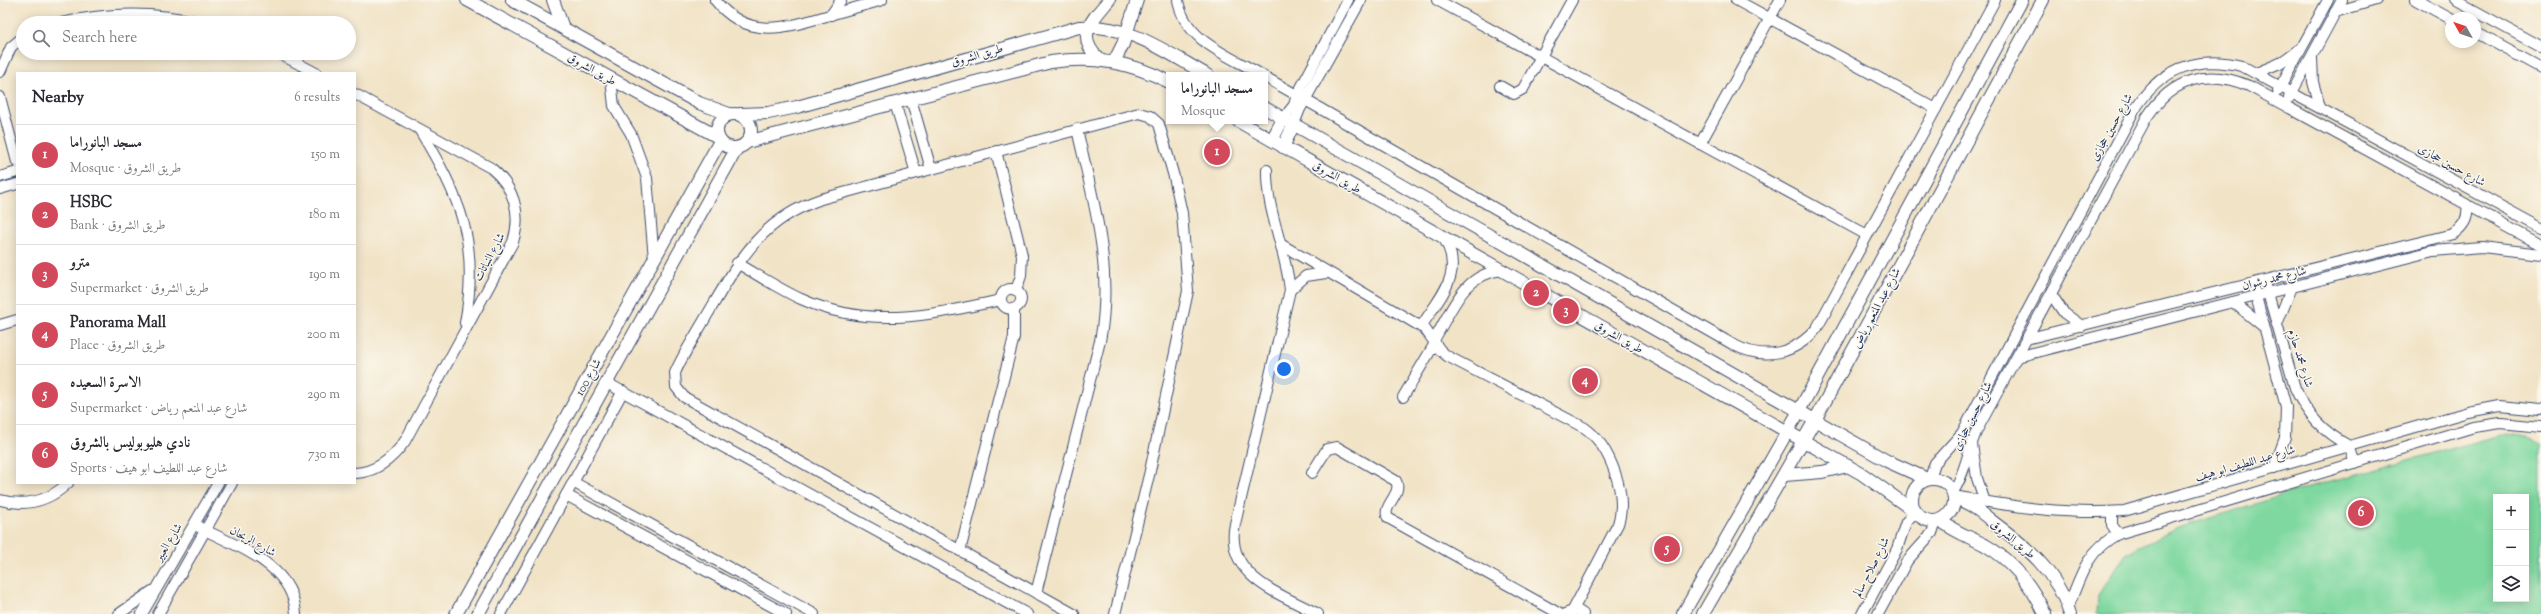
<!DOCTYPE html>
<meta charset="utf-8">
<style>
:root{--surface:#fff;--page:#f7f7f7;--text:#2b2b33;--muted:#7c7c81;--line:#e1e1e2;--accent:#d1495b}
body{margin:0;font-family:"Sorts Mill Goudy",Amiri,serif;background:var(--page);color:var(--text)}
.controls{position:absolute;right:12px;bottom:12px;display:grid;overflow:hidden;border-radius:0px;box-shadow:0 2px 10px #0003}
.controls button{width:36px;height:36px;display:grid;place-items:center;padding:0;border:0;border-bottom:1px solid var(--line);background:var(--surface);color:var(--text);font:20px sans-serif}
.compass{position:absolute;left:2445px;top:12px;width:36px;height:36px;border-radius:50%;background:var(--surface);box-shadow:0 2px 10px #0003;rotate:310deg}
.you{position:absolute;left:1284px;top:369px;width:14px;height:14px;margin:-10px;border:3px solid #fff;border-radius:50%;background:#1a73e8;box-shadow:0 0 0 6px #1a73e833}
.badge{display:grid;place-items:center;width:26px;height:26px;border-radius:50%;background:var(--accent);color:#fff;font-size:13px;font-weight:700}
.pin{position:absolute;translate:-50% -50%;border:2px solid #fff;box-shadow:0 1px 4px #0006}
.popup{position:absolute;left:1166px;top:72px;width:102px;height:52px;box-sizing:border-box;display:grid;place-content:center;border-radius:0px;background:var(--surface);filter:drop-shadow(0 1px 3px #0005);font-size:13px;white-space:nowrap;color:var(--muted)}
.popup b{font-size:15px;color:var(--text)}
.popup::after{content:'';position:absolute;left:50%;top:100%;margin-left:-8px;border:8px solid transparent;border-top-color:var(--surface)}
.list{margin:0;padding:0;list-style:none}
h2{display:flex;justify-content:space-between;align-items:center;height:52px;margin:0;padding:0 16px;font-size:17px}
h2 small{font-size:13px;font-weight:400;color:var(--muted)}
.list li{display:grid;grid-template-columns:26px 1fr auto;gap:12px;align-items:center;box-sizing:border-box;height:60px;padding:0 16px;border-top:1px solid var(--line)}
.list b{display:block;font-size:15px;white-space:nowrap}
.list p{margin:0;font-size:13px;white-space:nowrap;color:var(--muted)}
.list em{font-size:13px;font-style:normal;color:var(--muted)}
.icon{flex:none;width:22px;height:22px;fill:none;stroke:currentColor;stroke-width:2;stroke-linecap:round;stroke-linejoin:round}
.map{position:relative;flex:none;width:2541px;height:614px;overflow:hidden}
.search{position:absolute;background:var(--surface);box-shadow:0 2px 10px #0003;left:16px;top:16px;width:340px;height:44px;display:flex;align-items:center;gap:10px;box-sizing:border-box;padding:0 14px;border-radius:22px;color:var(--muted);font-size:15px}
.panel{position:absolute;background:var(--surface);box-shadow:0 2px 10px #0003;left:16px;top:72px;width:340px;height:412px;border-radius:0px}
.map>svg:first-child{display:block}
</style>
<div class="map">
<svg width="2541" height="614" viewBox="0 0 2541 614">
<rect width="100%" height="100%" fill="#fbf7ec"/>
<filter id="ink" filterUnits="userSpaceOnUse"><feTurbulence type="fractalNoise" baseFrequency=".025" numOctaves="2"/><feDisplacementMap in="SourceGraphic" scale="8" xChannelSelector="R" yChannelSelector="G"/><feConvolveMatrix kernelMatrix="1 2 1 2 8 2 1 2 1" color-interpolation-filters="sRGB"/></filter>
<filter id="wash" filterUnits="userSpaceOnUse"><feTurbulence type="fractalNoise" baseFrequency=".012" numOctaves="4" result="noise"/><feDisplacementMap in="SourceGraphic" scale="16" xChannelSelector="R" yChannelSelector="G"/><feGaussianBlur stdDeviation="0.9" result="paint"/><feColorMatrix in="noise" values="0 0 0 0 0 0 0 0 0 0 0 0 0 0 0 0 0 1.4 0 .05"/><feComposite in="paint" operator="in"/></filter>
<g filter="url(#wash)">
<rect width="100%" height="100%" fill="#f1e3c6"/>
<path fill="#7ed89f" stroke="#4c847e" fill-rule="evenodd" d="M2501,435L2528,436L2541,442V614H2097L2098,596L2126,554L2175,529L2305,488ZM2496,497H2526V599H2496Z"/>
</g>
<g filter="url(#ink)">
<g fill="none" stroke-linecap="round" stroke-linejoin="round">
<g stroke="#3b4a6e" stroke-width="12">
<g id="minor">
<path d="M715,0C746,39 782,29 823,17C843,11 862,6 882,0"/>
<path d="M1178,0C1184,41 1230,56 1262,75"/>
<path d="M1437,0L1867,235"/>
<path d="M1736,0L1936,109"/>
<path d="M2416,0L2451,19"/>
<path d="M2455,0L2541,47"/>
<path d="M2335,12L2376,0"/>
<path d="M831,15L841,0"/>
<path d="M61,23C107,12 157,12 203,23"/>
<path d="M2475,32L2541,68"/>
<path d="M278,53L316,73"/>
<path d="M2312,58L2313,82L2320,107"/>
<path d="M0,72L11,47L23,37"/>
<path d="M2256,73L2280,63L2298,50"/>
<path d="M1265,77L1734,345C1765,361 1795,354 1817,328L1995,0"/>
<path d="M611,79L614,106L631,134L647,178L654,259"/>
<path d="M1500,86L1514,94L1523,89L1572,0"/>
<path d="M2278,91L2328,0"/>
<path d="M355,94L491,168C514,187 522,213 513,242L405,441C393,458 377,472 355,473"/>
<path d="M0,97L17,162"/>
<path d="M2289,98L2342,0"/>
<path d="M911,99L931,169"/>
<path d="M895,103L916,173"/>
<path d="M1283,119L1294,105L1297,95L1348,0"/>
<path d="M1294,124L1300,109L1361,0"/>
<path d="M419,129C460,197 480,242 465,323"/>
<path d="M1700,144L1780,0"/>
<path d="M996,151L1022,255L1021,276L1016,290"/>
<path d="M1267,170C1266,210 1286,250 1290,290L1235,524C1224,577 1281,594 1318,614"/>
<path d="M0,177L17,172"/>
<path d="M0,189L17,184"/>
<path d="M1282,245L1425,329L1440,350L1447,356L1585,428C1610,446 1628,494 1618,524L1573,610"/>
<path d="M737,263C758,275 779,289 801,299C870,330 932,315 1001,300"/>
<path d="M2266,286L2295,388C2307,415 2323,432 2349,446L2355,463"/>
<circle cx="1011" cy="299" r="10"/>
<path d="M2254,289L2286,407L2285,438L2274,468"/>
<path d="M1290,290L1306,276L1326,273"/>
<path d="M2051,294L2064,313L2082,326"/>
<path d="M2233,302L2264,327"/>
<path d="M2277,324L2292,287"/>
<path d="M0,325L17,320"/>
<path d="M1421,327C1440,296 1466,273 1443,237"/>
<path d="M2026,339L2453,234C2464,226 2469,218 2467,204"/>
<path d="M1434,340C1452,310 1463,274 1502,270"/>
<path d="M2017,357L2433,251L2482,247L2541,254"/>
<path d="M607,383L1027,614"/>
<path d="M1403,397L1435,343"/>
<path d="M1972,444L1977,478L1985,502"/>
<path d="M1312,473L1327,449L1337,447L1396,481C1403,494 1381,506 1388,518L1560,614"/>
<path d="M1930,478L1935,463L1962,433L2135,109C2161,68 2196,55 2242,66L2541,228"/>
<path d="M573,482L814,614"/>
<path d="M1953,492C1965,475 1968,448 1978,428L2147,117C2172,79 2207,68 2249,86L2541,245"/>
<path d="M566,495L786,614"/>
<path d="M1959,497C2015,507 2067,515 2124,511L2468,412L2499,406L2541,410"/>
<path d="M0,500C26,507 49,501 68,483"/>
<path d="M2112,512V525L2118,534"/>
<path d="M199,527C237,547 293,564 296,614"/>
<path d="M960,551L1014,337V309"/>
<path d="M1036,593L1100,341C1114,266 1093,201 1077,129"/>
<path d="M2068,608C2080,577 2087,550 2118,534L2474,427L2501,423L2541,427"/>
<path d="M1567,613L1577,610L1583,614"/>
<path d="M119,614L152,591"/>
<path d="M142,614L218,483"/>
<path d="M158,614L232,483"/>
<path d="M501,614L623,391"/>
<path d="M1074,614L684,397L676,387L675,373C683,354 696,335 706,317C738,263 758,221 821,199L1139,113L1150,116L1159,124L1174,177L1182,213L1188,291L1150,471L1115,614"/>
<path d="M1862,614L1897,549L1906,522L1915,512"/>
<path d="M1878,614L1907,561L1932,533L1936,521"/>
</g>
</g>
<g stroke="#3b4a6e" stroke-width="14">
<g id="tertiary">
<path d="M467,0L718,137"/>
<path d="M512,0L699,103L729,114"/>
<path d="M553,0L563,28"/>
<path d="M1099,59C1074,36 1093,19 1109,0"/>
<path d="M1114,62L1123,44L1137,0"/>
<path d="M1265,108L1887,461L1927,479"/>
<circle cx="734" cy="131" r="17"/>
<path d="M740,114L768,113L797,107L1079,27C1128,23 1166,52 1207,75"/>
<path d="M1238,121L1862,474L1914,511"/>
<path d="M1272,140L1283,119"/>
<path d="M747,142L1051,62C1094,56 1131,62 1169,82"/>
<path d="M1283,147L1294,124"/>
<path d="M1785,475L1822,472L1848,466"/>
<circle cx="1933" cy="500" r="21"/>
<path d="M1954,498C1969,502 1981,512 1993,522C2027,547 2057,572 2070,614"/>
<path d="M1940,520C1954,532 1970,537 1985,545C2013,561 2032,586 2045,614"/>
<path d="M456,614L720,141"/>
<path d="M478,614L737,148"/>
<path d="M1683,614L1799,411L2022,0"/>
<path d="M1703,614L1815,420L2043,0"/>
</g>
</g>
<use href="#minor" stroke="#fff" stroke-width="10"/>
<use href="#tertiary" stroke="#fff" stroke-width="12"/>
</g>
</g>
<g text-anchor="middle" stroke-width="3" stroke-linejoin="round" paint-order="stroke">
<g font-size="12" fill="#1b2f5e" stroke="#fbf7ec">
<text transform="translate(977 55) rotate(-16)" y="4">طريق الشروق</text>
<text transform="translate(592 69) rotate(29)" y="4">طريق الشروق</text>
<text transform="translate(2111 127) rotate(-61)" y="4">شارع حسين حجازى</text>
<text transform="translate(2452 165) rotate(29)" y="4">شارع حسين حجازى</text>
<text transform="translate(1337 177) rotate(29)" y="4">طريق الشروق</text>
<text transform="translate(489 257) rotate(-62)" y="4">شارع النباتات</text>
<text transform="translate(2274 278) rotate(-14)" y="4">شارع محمد رشوان</text>
<text transform="translate(1876 308) rotate(-62)" y="4">شارع عبد المنعم رياض</text>
<text transform="translate(1619 337) rotate(29)" y="4">طريق الشروق</text>
<text transform="translate(2301 358) rotate(73)" y="4">شارع محمد حازم</text>
<text transform="translate(588 377) rotate(-61)" y="4">شارع 100</text>
<text transform="translate(1972 416) rotate(-64)" y="4">شارع حسين حجازى</text>
<text transform="translate(2245 463) rotate(-16)" y="4">شارع عبد اللطيف ابو هيف</text>
<text transform="translate(2013 539) rotate(39)" y="4">طريق الشروق</text>
<text transform="translate(253 541) rotate(29)" y="4">شارع الريحان</text>
<text transform="translate(168 542) rotate(-59)" y="4">شارع العبير</text>
<text transform="translate(1871 567) rotate(-63)" y="4">شارع صلاح سالم</text>
</g>
</g>
</svg>
<div class="controls">
<button>+</button>
<button>−</button>
<button><svg class="icon" aria-label="layers" viewBox="0 0 24 24"><path d="M12 4l9 5-9 5-9-5zM3 14l9 5 9-5"/></svg></button>
</div>
<svg class="compass" viewBox="-18 -18 36 36"><path d="M0-13l5 13h-10z" fill="#e53935"/><path d="M0 13l5-13h-10z" fill="#7c7c81"/></svg>
<div class="you"></div>
<div class="pin badge" style="left:1217px;top:152px">1</div>
<div class="popup"><b>مسجد البانوراما</b>Mosque</div>
<div class="pin badge" style="left:1536px;top:293px">2</div>
<div class="pin badge" style="left:1566px;top:311px">3</div>
<div class="pin badge" style="left:1585px;top:381px">4</div>
<div class="pin badge" style="left:1667px;top:549px">5</div>
<div class="pin badge" style="left:2361px;top:513px">6</div>
<div class="search"><svg class="icon" aria-label="search" viewBox="0 0 24 24"><circle cx="10" cy="10" r="6"/><path d="M15 15l6 6"/></svg>Search here</div>
<section class="panel">
<h2>Nearby<small>6 results</small></h2>
<ul class="list">
<li><span class="badge">1</span><div><b>مسجد البانوراما</b><p>Mosque · طريق الشروق</p></div><em>150 m</em></li>
<li><span class="badge">2</span><div><b>HSBC</b><p>Bank · طريق الشروق</p></div><em>180 m</em></li>
<li><span class="badge">3</span><div><b>مترو</b><p>Supermarket · طريق الشروق</p></div><em>190 m</em></li>
<li><span class="badge">4</span><div><b>Panorama Mall</b><p>Place · طريق الشروق</p></div><em>200 m</em></li>
<li><span class="badge">5</span><div><b>الاسرة السعيده</b><p>Supermarket · شارع عبد المنعم رياض</p></div><em>290 m</em></li>
<li><span class="badge">6</span><div><b>نادي هليوبوليس بالشروق</b><p>Sports · شارع عبد اللطيف ابو هيف</p></div><em>730 m</em></li>
</ul>
</section>
</div>
